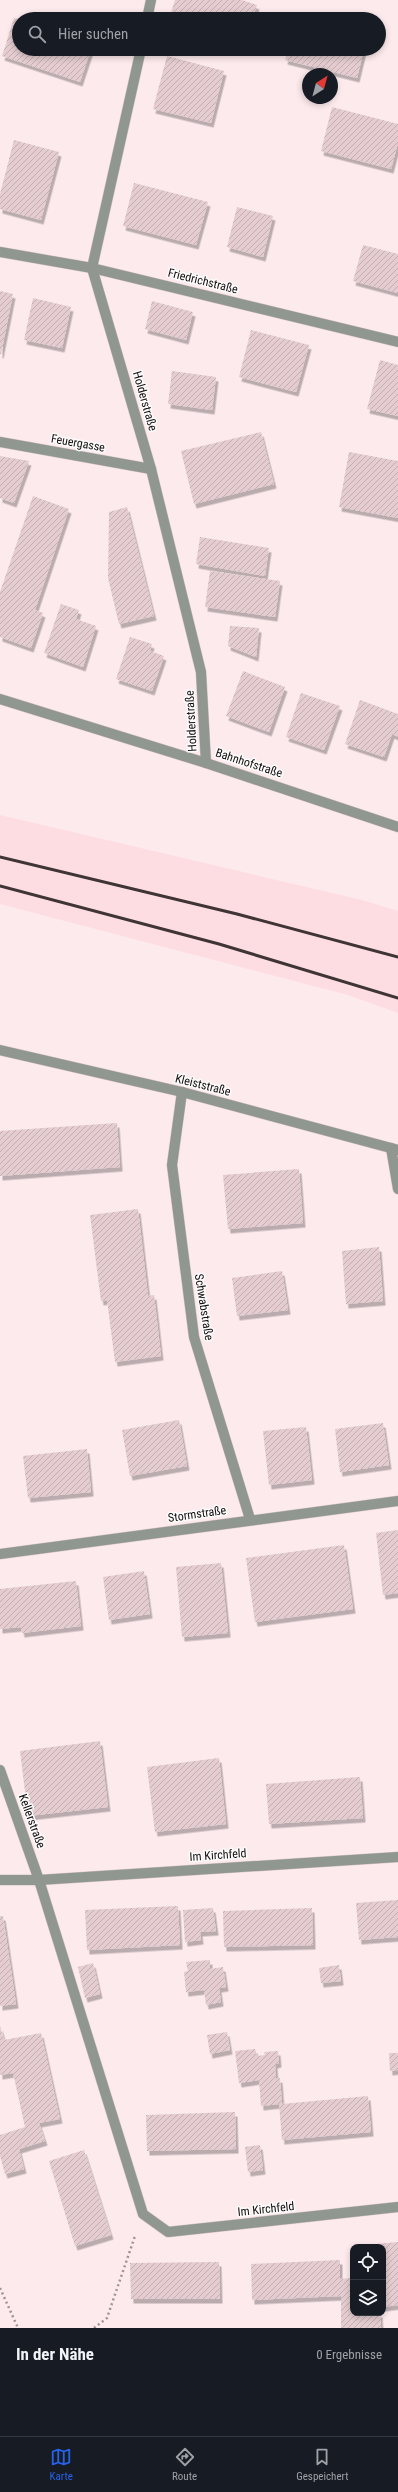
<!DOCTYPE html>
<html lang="de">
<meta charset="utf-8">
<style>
:root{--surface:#171b24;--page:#20242c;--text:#f1f3f6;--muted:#9ea1a6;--line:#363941;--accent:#2563eb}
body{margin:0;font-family:"Roboto Condensed",sans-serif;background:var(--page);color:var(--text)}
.controls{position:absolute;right:12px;bottom:12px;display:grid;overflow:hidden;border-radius:8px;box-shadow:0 2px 6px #0003}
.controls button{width:36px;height:36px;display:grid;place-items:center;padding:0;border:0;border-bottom:1px solid var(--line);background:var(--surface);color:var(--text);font:20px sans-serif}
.compass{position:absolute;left:302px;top:68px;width:36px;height:36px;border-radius:50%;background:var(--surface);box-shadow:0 2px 6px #0003;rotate:36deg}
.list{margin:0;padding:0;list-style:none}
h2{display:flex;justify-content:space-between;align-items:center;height:52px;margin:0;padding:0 16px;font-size:17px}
h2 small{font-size:13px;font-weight:400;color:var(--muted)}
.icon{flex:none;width:22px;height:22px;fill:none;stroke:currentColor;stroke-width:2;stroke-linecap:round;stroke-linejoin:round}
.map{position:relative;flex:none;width:398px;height:2328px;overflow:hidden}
.search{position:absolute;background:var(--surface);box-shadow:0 2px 6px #0003;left:12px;right:12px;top:12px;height:44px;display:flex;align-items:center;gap:10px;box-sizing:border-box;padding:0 14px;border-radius:22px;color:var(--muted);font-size:15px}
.sheet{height:108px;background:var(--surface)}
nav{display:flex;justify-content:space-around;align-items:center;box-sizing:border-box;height:56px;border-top:1px solid var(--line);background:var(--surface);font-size:11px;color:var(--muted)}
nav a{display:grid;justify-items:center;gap:2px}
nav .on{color:var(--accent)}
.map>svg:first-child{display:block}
</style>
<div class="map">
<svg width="398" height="2328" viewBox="0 0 398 2328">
<defs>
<pattern id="building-hatch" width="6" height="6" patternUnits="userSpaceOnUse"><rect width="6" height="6" fill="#e4ccd0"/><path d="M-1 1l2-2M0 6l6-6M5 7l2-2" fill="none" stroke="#c3aeb1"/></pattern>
<filter id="shadow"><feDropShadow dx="2.5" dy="4.5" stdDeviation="0" flood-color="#0004"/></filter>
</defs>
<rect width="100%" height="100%" fill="#fdeaed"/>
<path fill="#fedde2" d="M0,815L362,900L398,911V1013L348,995L0,904Z"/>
<g fill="url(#building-hatch)" filter="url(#shadow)">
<path d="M175,0H242L257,5L252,19H169Z"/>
<path d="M14,18L19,19V49H91L80,82L2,56Z"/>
<path d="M288,49H364L357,78L285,60Z"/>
<path d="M167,56L224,71L211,123L153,109Z"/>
<path d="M332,107L398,124V143L391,169L321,151Z"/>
<path d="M14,140L59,152L41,220L0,209V194Z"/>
<path d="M134,183L208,202L196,245L123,226Z"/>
<path d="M237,207L273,216L263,257L227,247Z"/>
<path d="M363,245L398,254V293L353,281Z"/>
<path d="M0,291L13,294L1,354H0Z"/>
<path d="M33,298L71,307L62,348L24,340Z"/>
<path d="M152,301L193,312L186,340L145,329Z"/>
<path d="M251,330L309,345L296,392L239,377Z"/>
<path d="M380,360L398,365V416L367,409Z"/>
<path d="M172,371L216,377L212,410L168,404Z"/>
<path d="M261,432L274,484L194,504L181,451Z"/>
<path d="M349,452L398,461V518L339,507Z"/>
<path d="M0,456L29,461L14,503L0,498Z"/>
<path d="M33,496L69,509L35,610L43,613L31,648L0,637V592Z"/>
<path d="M127,507L154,616L119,624L108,578L109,512Z"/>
<path d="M200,537L269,548L265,576L196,564Z"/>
<path d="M210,571L280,581L275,617L205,607Z"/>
<path d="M61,604L79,610L76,619L96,626L83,667L44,653Z"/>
<path d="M230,626L259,628L256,657L228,646Z"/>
<path d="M130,637L152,644L150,651L164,656L152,691L116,679Z"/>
<path d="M243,671L285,687L269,732L226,716Z"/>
<path d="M301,693L340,706L324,750L286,737Z"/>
<path d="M360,700L398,714V737L392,734L384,757L345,744Z"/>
<path d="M117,1123L120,1167L0,1176V1131Z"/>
<path d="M299,1169L303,1223L228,1229L223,1175Z"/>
<path d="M138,1209L148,1296L154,1295L161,1356L115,1362L107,1300L101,1301L90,1215Z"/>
<path d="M379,1247L383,1301L346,1304L342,1251Z"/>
<path d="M282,1271L288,1310L237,1316L232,1278Z"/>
<path d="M179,1420L187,1466L130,1476L122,1430Z"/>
<path d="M383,1423L389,1465L340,1472L335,1429Z"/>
<path d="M306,1427L312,1480L269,1485L263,1431Z"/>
<path d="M87,1449L91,1492L28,1498L23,1456Z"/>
<path d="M398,1530V1593L383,1595L376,1533Z"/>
<path d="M344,1545L353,1609L255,1622L246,1558Z"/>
<path d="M221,1563L228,1633L182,1637L176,1567Z"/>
<path d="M144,1571L150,1614L109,1620L103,1577Z"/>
<path d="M76,1581L81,1626L22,1633L21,1627L0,1629V1589Z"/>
<path d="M100,1741L108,1807L28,1816L20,1751Z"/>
<path d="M219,1758L226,1824L155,1832L147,1767Z"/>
<path d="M360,1777L363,1818L269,1824L266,1784Z"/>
<path d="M398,1900V1937L359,1940L356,1903Z"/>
<path d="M178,1906L180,1945L87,1950L85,1910Z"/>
<path d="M213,1908L216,1931L200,1932L201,1940L185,1942L183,1910Z"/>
<path d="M312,1908L313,1945L224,1947L223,1911Z"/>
<path d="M0,1916H3L16,2004L0,2006Z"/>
<path d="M210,1960V1969L223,1967L226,1987L219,1988L221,2002L206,2005L204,1990L186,1992L184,1972L188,1971L186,1962Z"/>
<path d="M93,1963L100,1994L85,1998L78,1967Z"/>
<path d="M339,1965L341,1981L321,1983L319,1968Z"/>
<path d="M0,2026L4,2040L41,2033L60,2119L39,2123L45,2141L19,2149L24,2169L5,2174L0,2156V2135L25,2127L13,2073L0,2075Z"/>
<path d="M227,2032L230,2050L210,2054L207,2035Z"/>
<path d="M255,2049L257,2056L265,2055L264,2052L278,2051L279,2063L275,2064L276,2079L280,2078L282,2104L368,2096L371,2132L282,2140L279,2104L261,2106L259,2080L239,2083L235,2051Z"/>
<path d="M389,2053H398V2070L390,2071Z"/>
<path d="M235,2112L236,2149L147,2151L146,2115Z"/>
<path d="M260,2145L263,2170L248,2172L245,2147Z"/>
<path d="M84,2150L111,2235L75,2246L49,2161Z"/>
<path d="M398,2242V2305L383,2307V2247H375V2244Z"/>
<path d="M340,2260V2279L353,2278V2313H380L381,2328H341V2296L252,2300L251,2264Z"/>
<path d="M219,2262L220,2299H131L130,2263Z"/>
</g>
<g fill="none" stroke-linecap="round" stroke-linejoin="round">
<g stroke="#d8c6c9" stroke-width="11">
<g id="street">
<path d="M147,19L151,0"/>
<path d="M141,49L92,268L151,469L201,672L206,763"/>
<path d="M0,252L92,268L398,342"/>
<path d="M0,442L151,469"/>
<path d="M0,699L206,763L398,827"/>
<path d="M0,1050L182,1092L398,1150"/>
<path d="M182,1092L172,1165L194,1337L250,1519"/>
<path d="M391,1148L398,1189"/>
<path d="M0,1554L398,1501"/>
<path d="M0,1770L39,1880L143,2214L168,2232L398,2207"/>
<path d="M0,1880H39L398,1857"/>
</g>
</g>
<g stroke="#a19395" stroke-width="2.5" stroke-dasharray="2 3" stroke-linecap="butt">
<path d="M0,2288L18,2328"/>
<path d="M94,2328L107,2318L135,2236"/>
</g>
<use href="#street" stroke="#909790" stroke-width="10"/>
<g stroke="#3f3536" stroke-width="3">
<path d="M0,857L237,914L398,957"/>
<path d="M0,886L219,944L398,998"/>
</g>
</g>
<g text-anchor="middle" stroke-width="3" stroke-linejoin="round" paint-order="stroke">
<g font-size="12" fill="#140c0d" stroke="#fcfcfc">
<text transform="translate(203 281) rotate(14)" y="4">Friedrichstraße</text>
<text transform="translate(145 401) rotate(74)" y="4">Holderstraße</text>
<text transform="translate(78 443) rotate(10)" y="4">Feuergasse</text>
<text transform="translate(191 721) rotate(-93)" y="4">Holderstraße</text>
<text transform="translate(249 763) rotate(18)" y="4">Bahnhofstraße</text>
<text transform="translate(203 1085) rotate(14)" y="4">Kleiststraße</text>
<text transform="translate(204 1307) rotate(81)" y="4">Schwabstraße</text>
<text transform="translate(197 1514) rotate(-8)" y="4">Stormstraße</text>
<text transform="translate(32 1821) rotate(70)" y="4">Kellerstraße</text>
<text transform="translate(218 1855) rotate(-4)" y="4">Im Kirchfeld</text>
<text transform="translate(266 2209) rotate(-6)" y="4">Im Kirchfeld</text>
</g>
</g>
</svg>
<div class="controls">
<button><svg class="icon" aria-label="locate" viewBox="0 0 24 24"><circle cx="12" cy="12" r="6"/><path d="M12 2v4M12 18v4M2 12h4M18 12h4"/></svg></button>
<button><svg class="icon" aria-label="layers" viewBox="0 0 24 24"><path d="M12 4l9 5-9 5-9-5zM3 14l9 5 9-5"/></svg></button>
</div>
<svg class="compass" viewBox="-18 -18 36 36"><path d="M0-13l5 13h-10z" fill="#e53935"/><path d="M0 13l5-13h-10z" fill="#9ea1a6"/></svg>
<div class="search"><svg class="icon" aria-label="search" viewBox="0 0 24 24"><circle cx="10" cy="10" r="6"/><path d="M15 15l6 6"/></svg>Hier suchen</div>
</div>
<section class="sheet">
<h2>In der Nähe<small>0 Ergebnisse</small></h2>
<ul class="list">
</ul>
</section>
<nav>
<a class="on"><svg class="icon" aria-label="map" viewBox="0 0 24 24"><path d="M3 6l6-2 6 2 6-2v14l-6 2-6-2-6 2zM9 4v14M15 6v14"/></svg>Karte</a>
<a><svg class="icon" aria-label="directions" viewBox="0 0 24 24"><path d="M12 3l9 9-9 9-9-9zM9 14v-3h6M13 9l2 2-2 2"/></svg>Route</a>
<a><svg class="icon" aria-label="saved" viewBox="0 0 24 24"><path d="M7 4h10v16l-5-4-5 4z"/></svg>Gespeichert</a>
</nav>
